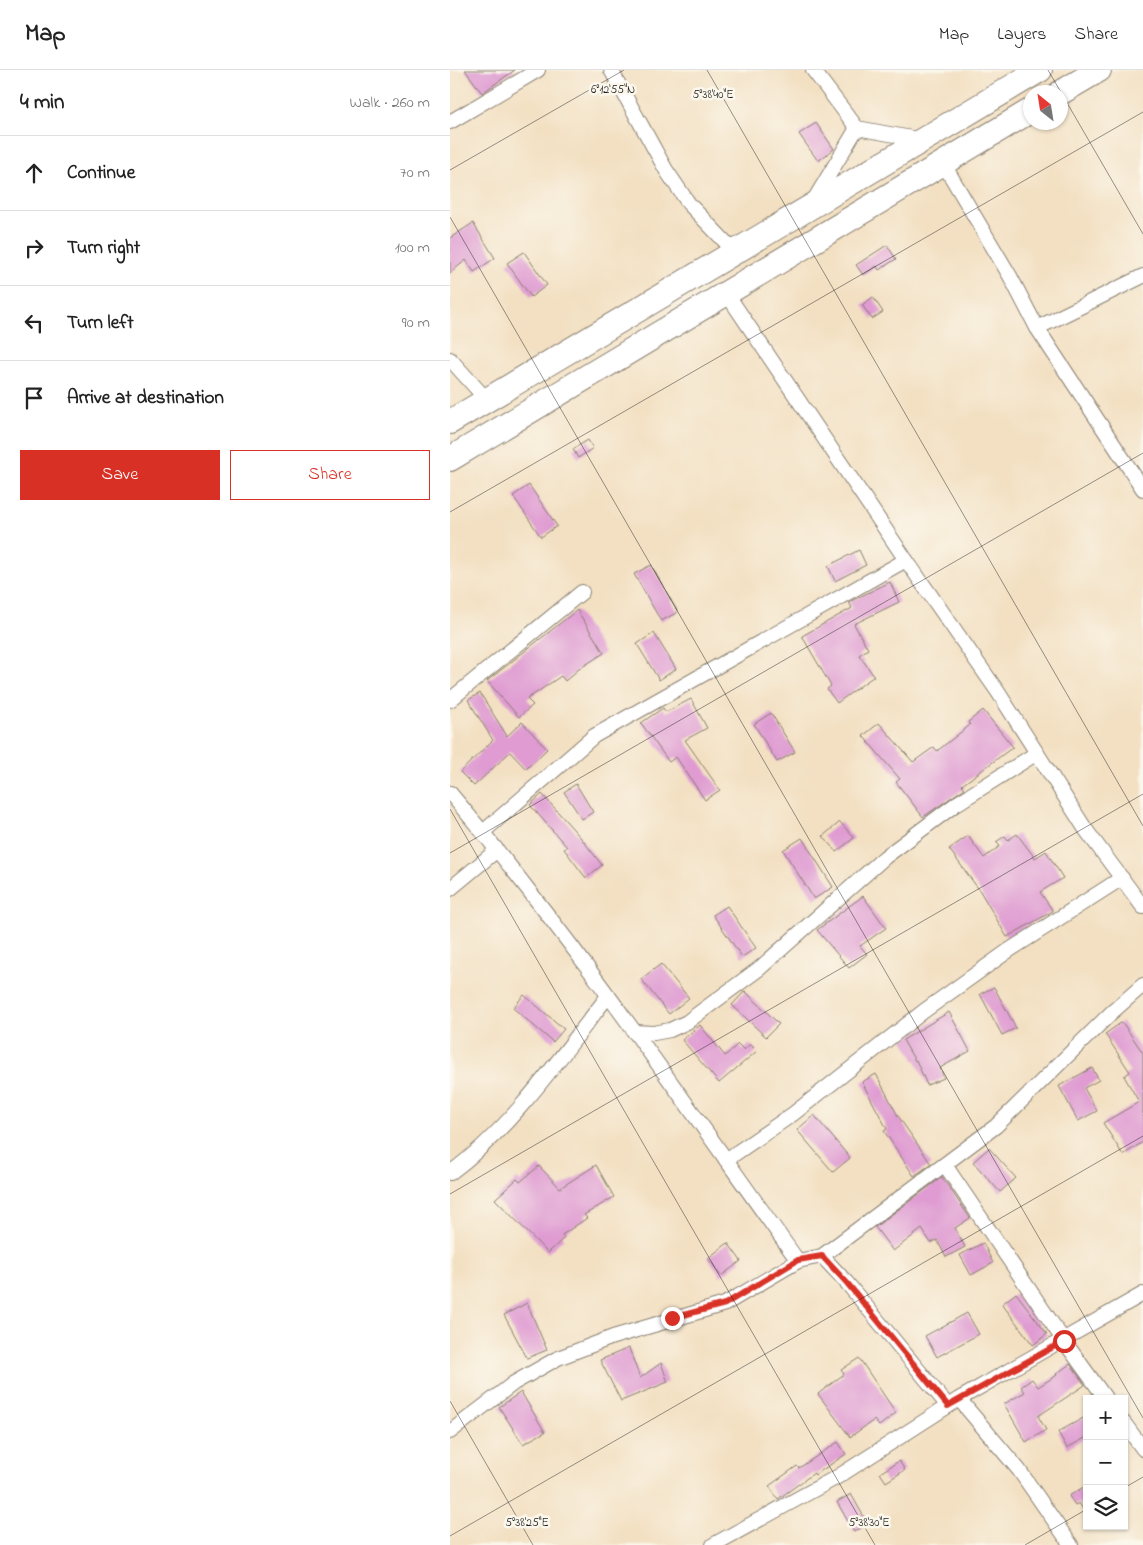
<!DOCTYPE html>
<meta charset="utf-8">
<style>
:root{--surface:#fff;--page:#f2f2f2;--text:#222;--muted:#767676;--line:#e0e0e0;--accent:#d93025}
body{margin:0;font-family:"Indie Flower",sans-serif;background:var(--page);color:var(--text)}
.controls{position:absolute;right:15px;bottom:15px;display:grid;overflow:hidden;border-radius:0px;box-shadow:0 1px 4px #0004}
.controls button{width:45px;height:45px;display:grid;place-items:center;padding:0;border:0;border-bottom:1px solid var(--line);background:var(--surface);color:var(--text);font:25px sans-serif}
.compass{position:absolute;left:573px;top:15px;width:45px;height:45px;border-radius:50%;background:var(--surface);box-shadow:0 1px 4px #0004;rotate:330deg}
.stop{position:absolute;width:15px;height:15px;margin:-11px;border:4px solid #d93025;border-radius:50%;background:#fff}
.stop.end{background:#d93025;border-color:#fff;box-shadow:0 1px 5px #0008}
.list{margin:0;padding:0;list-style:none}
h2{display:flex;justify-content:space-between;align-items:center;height:65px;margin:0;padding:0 20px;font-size:21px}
h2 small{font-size:16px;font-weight:400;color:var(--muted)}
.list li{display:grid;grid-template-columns:32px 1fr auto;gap:15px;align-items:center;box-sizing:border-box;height:75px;padding:0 20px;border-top:1px solid var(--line)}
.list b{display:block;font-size:19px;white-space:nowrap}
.list em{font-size:16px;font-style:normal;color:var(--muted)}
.actions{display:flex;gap:10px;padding:15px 20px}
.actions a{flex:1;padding:11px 0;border:1px solid var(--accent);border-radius:0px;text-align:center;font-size:18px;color:var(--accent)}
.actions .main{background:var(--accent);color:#fff}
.icon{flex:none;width:28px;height:28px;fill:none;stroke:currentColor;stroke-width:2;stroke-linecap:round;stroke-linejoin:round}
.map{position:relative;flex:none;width:693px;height:1475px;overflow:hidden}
header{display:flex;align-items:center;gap:30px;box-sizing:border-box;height:70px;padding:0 25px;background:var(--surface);border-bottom:1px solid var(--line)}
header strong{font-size:24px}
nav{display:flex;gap:28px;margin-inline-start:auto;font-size:18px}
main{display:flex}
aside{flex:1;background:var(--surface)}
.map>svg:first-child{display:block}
</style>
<header>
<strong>Map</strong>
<nav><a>Map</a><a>Layers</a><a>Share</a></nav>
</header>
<main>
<aside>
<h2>4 min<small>Walk · 260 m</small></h2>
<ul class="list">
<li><svg class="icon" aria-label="ahead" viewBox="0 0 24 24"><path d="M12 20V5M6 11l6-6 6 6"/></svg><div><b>Continue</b></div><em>70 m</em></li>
<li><svg class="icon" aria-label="right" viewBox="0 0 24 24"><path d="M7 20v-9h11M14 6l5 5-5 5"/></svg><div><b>Turn right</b></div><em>100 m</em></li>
<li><svg class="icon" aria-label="left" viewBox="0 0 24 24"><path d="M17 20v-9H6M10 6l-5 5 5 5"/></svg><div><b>Turn left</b></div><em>90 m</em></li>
<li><svg class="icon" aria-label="arrive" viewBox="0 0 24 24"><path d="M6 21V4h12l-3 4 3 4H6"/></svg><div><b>Arrive at destination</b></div></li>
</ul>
<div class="actions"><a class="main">Save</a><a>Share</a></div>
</aside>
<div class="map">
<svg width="693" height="1475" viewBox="0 0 693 1475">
<rect width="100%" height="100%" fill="#fbf7ec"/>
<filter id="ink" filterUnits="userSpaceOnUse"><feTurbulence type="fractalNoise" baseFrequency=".02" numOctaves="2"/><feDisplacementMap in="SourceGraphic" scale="10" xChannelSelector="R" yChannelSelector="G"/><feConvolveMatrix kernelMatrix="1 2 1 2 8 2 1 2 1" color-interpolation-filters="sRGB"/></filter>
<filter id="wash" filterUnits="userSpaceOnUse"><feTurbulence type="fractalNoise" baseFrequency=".0096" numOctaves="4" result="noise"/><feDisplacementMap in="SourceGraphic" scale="20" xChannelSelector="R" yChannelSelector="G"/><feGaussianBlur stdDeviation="1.12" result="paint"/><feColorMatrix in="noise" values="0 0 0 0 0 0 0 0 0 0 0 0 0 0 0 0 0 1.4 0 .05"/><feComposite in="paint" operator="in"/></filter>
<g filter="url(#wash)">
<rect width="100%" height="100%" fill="#f3e0c2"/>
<g id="blocks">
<g fill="#df9bd2">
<path d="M15,0H65L32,23Z"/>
<path d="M366,53L384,79L368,91L349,64Z"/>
<path d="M23,153L45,188L24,202L16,190L0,203V168Z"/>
<path d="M437,175L446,189L429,200L427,196L413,205L406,195Z"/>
<path d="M74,182L97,215L81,227L57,193Z"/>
<path d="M423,227L433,242L422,249L412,235Z"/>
<path d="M138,370L143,378L128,388L123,379Z"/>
<path d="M79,415L107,456L91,467L63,426Z"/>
<path d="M409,480L416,495L385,511L378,496Z"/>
<path d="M201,495L228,542L211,551L184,504Z"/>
<path d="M440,512L449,532L404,554L418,579L409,585L424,606L387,633L377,619L381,616L352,566L402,538L399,532Z"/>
<path d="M127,540L154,583L129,599L115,611L111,606L77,629L83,635L69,647L37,611Z"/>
<path d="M204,563L226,599L209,610L187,574Z"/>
<path d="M30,623L57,666L72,652L97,679L76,699L60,682L24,716L10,702L43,670L18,630Z"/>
<path d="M241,629L257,658L235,670L270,720L255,730L226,687L219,692L191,653L213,638L216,642Z"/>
<path d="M533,640L563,677L512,715L515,718L473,747L446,712L450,709L413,666L429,653L463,692L484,677L487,681L520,655L518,652Z"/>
<path d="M321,643L345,682L327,692L304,654Z"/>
<path d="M126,714L143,742L132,749L114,722Z"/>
<path d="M92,724L131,768L152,795L136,808L114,779L117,777L80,735Z"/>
<path d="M390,752L404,768L386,782L373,766Z"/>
<path d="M567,764L585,788L596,781L613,808L590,822L603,841L557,867L530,821L499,779L518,766L534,788L550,776L546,772L555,766L558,770Z"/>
<path d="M352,768L383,817L364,829L333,780Z"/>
<path d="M413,826L436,858L410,876L417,884L399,898L367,860Z"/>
<path d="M277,836L306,878L292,887L263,845Z"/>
<path d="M211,894L239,928L219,944L191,909Z"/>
<path d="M544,917L566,958L552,965L530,924Z"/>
<path d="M295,921L329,954L316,967L282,935Z"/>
<path d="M74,925L114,959L103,972L63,938Z"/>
<path d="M499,942L520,981L490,998L494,1008L477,1015L466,990L465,991L453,970Z"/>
<path d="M672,952L693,983V1072L673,1085L653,1053L689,1032L674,1006L680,1002L655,964Z"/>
<path d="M250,955L275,986L288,974L294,980L300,974L307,981L269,1013L232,970Z"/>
<path d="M642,998L649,1010L634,1018L647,1041L628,1051L609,1016Z"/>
<path d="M426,1004L448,1046L481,1094L464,1106L434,1061L437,1059L412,1012Z"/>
<path d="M364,1045L400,1088L383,1102L347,1060Z"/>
<path d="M539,1078L566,1108L550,1122L523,1092Z"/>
<path d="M146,1095L164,1127L134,1145L137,1148L112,1165L114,1168L98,1183L45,1129L67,1109L70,1112L89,1096L110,1118Z"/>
<path d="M492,1107L520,1148L505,1158L515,1177L496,1187L487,1170L481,1173L472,1159L443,1181L425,1157Z"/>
<path d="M278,1173L291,1191L271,1206L258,1188Z"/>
<path d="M533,1173L543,1193L521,1205L510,1185Z"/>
<path d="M566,1223L597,1264L583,1275L552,1234Z"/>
<path d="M77,1233L97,1280L77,1288L54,1245Z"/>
<path d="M517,1243L529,1264L487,1287L475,1266Z"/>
<path d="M179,1278L190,1308L211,1293L218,1312L171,1331L150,1290Z"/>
<path d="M409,1288L446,1343L429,1356L424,1350L400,1367L368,1324L394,1304L391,1300Z"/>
<path d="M620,1294L635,1315L588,1346L596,1360L576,1372L554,1334L575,1322L571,1317L582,1309L588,1317L607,1305L606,1304Z"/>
<path d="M71,1322L95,1362L73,1374L49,1337Z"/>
<path d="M637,1346V1367L617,1378L608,1362Z"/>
<path d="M388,1372L396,1384L365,1405L364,1403L328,1429L319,1416L347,1396L349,1398Z"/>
<path d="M449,1391L455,1400L436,1412L430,1403Z"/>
<path d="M637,1415V1446L629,1433L625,1435L619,1426Z"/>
<path d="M401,1424L418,1454L404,1462L387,1432Z"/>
</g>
</g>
</g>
<g filter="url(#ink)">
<use href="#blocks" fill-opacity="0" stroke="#887e6f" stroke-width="1"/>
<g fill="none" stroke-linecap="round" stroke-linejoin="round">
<g stroke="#887e6f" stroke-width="16">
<g id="minor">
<path d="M161,0L216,100L239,134L285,182"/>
<path d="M363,0L407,58L472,70"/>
<path d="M0,52L88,0"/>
<path d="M493,93L560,206L587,258L693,419"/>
<path d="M364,130L407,58"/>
<path d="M277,224L456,490L548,622L636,760L693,837"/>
<path d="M587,258L693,206"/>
<path d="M0,289L36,329"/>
<path d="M0,630L132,522"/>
<path d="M0,723C125,871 235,1033 348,1191"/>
<path d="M33,762L144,666L456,490"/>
<path d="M0,819L47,780"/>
<path d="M184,962L204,963L220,960L237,952L310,898L435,787L506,734L587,683"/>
<path d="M276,1090L343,1044L474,941L558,881L672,808"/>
<path d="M495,1095L614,1271L656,1329"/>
<path d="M0,1103C64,1056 110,987 158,926"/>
<path d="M372,1186L546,1056L661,943L693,915"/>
<path d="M509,1329L569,1400L621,1475"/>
<path d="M674,1353L693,1379"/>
<path d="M0,1362L64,1313L108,1288L163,1267L275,1234L348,1191L372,1186L397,1213L498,1336"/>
<path d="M263,1475L389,1406L509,1329L693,1224"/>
</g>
</g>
<g stroke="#887e6f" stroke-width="26">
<g id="trunk">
<path d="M610,23L649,0"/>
<path d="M0,352L590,0"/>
<path d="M0,389L580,41"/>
</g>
</g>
<use href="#minor" stroke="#fff" stroke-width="14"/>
<use href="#trunk" stroke="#fff" stroke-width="24"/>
</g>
</g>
<g fill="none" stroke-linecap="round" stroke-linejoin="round" filter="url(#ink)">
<path stroke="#d93025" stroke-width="6" d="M222,1248L275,1234L348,1190L372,1186L397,1213L498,1336L614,1271"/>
</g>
<path fill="none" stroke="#1c1c1c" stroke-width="1" stroke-opacity="0.45" d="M257,0L693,756M598,0L693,164M0,100L174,0M0,147L693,1348M0,442L693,42M0,739L425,1475M0,783L693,383M0,1124L693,724M0,1331L83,1475M674,1418L693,1407M0,1466L693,1066M575,1475L637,1439"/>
<g font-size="12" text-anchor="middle" fill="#1c1c1c" stroke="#fbf7ec" stroke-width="5" stroke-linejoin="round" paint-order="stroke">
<text x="163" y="23">6°12'55"N</text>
<text x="263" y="28">5°38'40"E</text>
<text x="77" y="1456">5°38'25"E</text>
<text x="419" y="1456">5°38'30"E</text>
</g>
</svg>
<div class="controls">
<button>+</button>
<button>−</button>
<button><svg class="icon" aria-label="layers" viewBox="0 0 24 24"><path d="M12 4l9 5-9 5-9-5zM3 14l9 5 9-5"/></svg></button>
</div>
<svg class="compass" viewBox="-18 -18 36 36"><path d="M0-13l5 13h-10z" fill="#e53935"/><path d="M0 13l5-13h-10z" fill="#767676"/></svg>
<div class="stop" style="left:614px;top:1271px"></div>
<div class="stop end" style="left:222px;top:1248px"></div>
</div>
</main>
